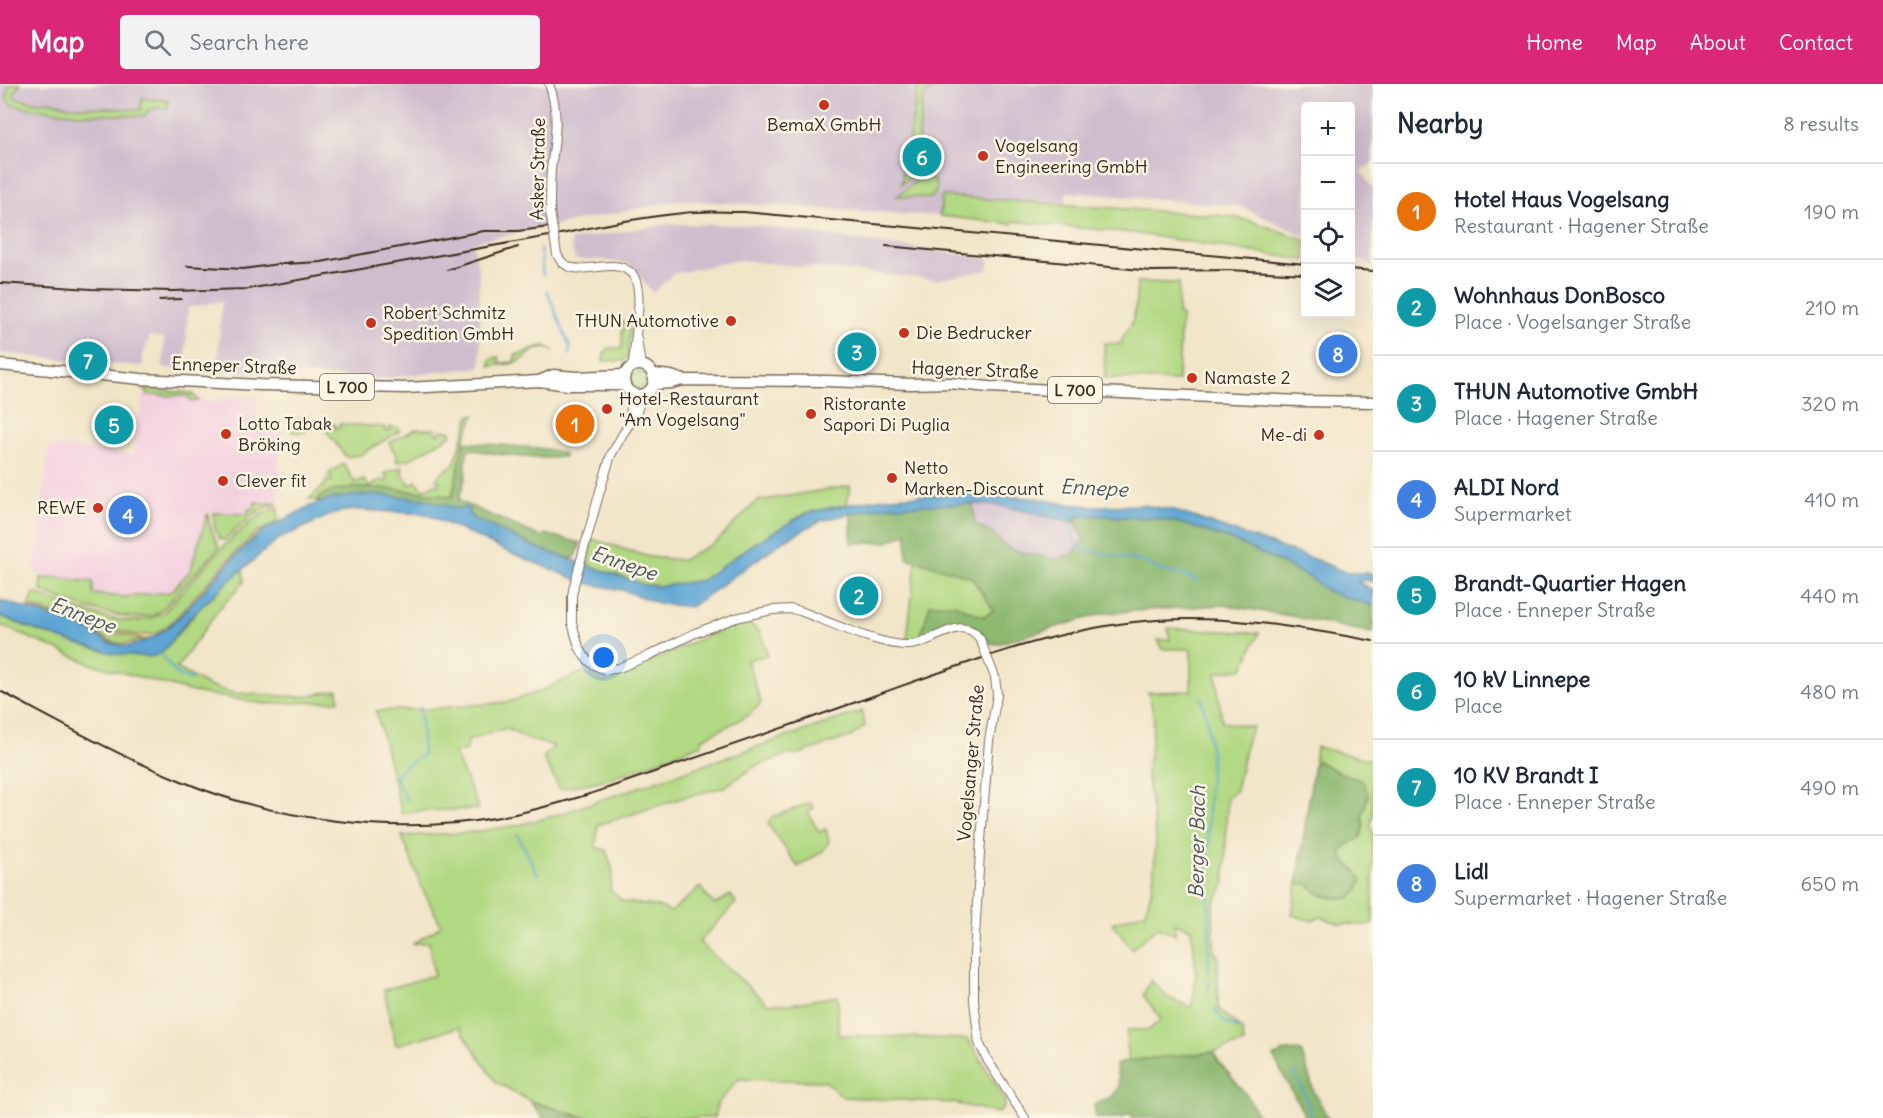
<!DOCTYPE html>
<meta charset="utf-8">
<style>
:root{--surface:#fff;--page:#f2f2f3;--text:#1f2937;--muted:#747a83;--line:#e0e1e3;--accent:#db2777}
body{margin:0;font-family:Delius,sans-serif;background:var(--page);color:var(--text)}
.controls{position:absolute;right:18px;top:18px;display:grid;overflow:hidden;border-radius:6px;box-shadow:0 6px 24px #0002}
.controls button{width:54px;height:54px;display:grid;place-items:center;padding:0;border:0;border-bottom:2px solid var(--line);background:var(--surface);color:var(--text);font:30px sans-serif}
.you{position:absolute;left:604px;top:574px;width:21px;height:21px;margin:-15px;border:4px solid #fff;border-radius:50%;background:#1a73e8;box-shadow:0 0 0 9px #1a73e833}
.badge{display:grid;place-items:center;width:39px;height:39px;border-radius:50%;background:var(--accent);color:#fff;font-size:20px;font-weight:700}
.pin{position:absolute;translate:-50% -50%;border:3px solid #fff;box-shadow:0 2px 6px #0006}
.list{margin:0;padding:0;list-style:none}
h2{display:flex;justify-content:space-between;align-items:center;height:78px;margin:0;padding:0 24px;font-size:26px}
h2 small{font-size:20px;font-weight:400;color:var(--muted)}
.list li{display:grid;grid-template-columns:39px 1fr auto;gap:18px;align-items:center;box-sizing:border-box;height:96px;padding:0 24px;border-top:2px solid var(--line)}
.list b{display:block;font-size:22px;white-space:nowrap}
.list p{margin:0;font-size:20px;white-space:nowrap;color:var(--muted)}
.list em{font-size:20px;font-style:normal;color:var(--muted)}
.icon{flex:none;width:33px;height:33px;fill:none;stroke:currentColor;stroke-width:2;stroke-linecap:round;stroke-linejoin:round}
.map{position:relative;flex:none;width:1373px;height:1034px;overflow:hidden}
header{display:flex;align-items:center;gap:36px;box-sizing:border-box;height:84px;padding:0 30px;background:var(--accent);color:#fff}
header strong{font-size:28px}
nav{display:flex;gap:33px;margin-inline-start:auto;font-size:21px}
.search{width:420px;height:54px;background:var(--page);display:flex;align-items:center;gap:15px;box-sizing:border-box;padding:0 21px;border-radius:6px;color:var(--muted);font-size:22px}
main{display:flex}
aside{flex:1;background:var(--surface)}
.map>svg:first-child{display:block}
</style>
<header>
<strong>Map</strong>
<div class="search"><svg class="icon" aria-label="search" viewBox="0 0 24 24"><circle cx="10" cy="10" r="6"/><path d="M15 15l6 6"/></svg>Search here</div>
<nav><a>Home</a><a>Map</a><a>About</a><a>Contact</a></nav>
</header>
<main>
<div class="map">
<svg width="1373" height="1034" viewBox="0 0 1373 1034">
<rect width="100%" height="100%" fill="#fcf5e5"/>
<filter id="ink" filterUnits="userSpaceOnUse"><feTurbulence type="fractalNoise" baseFrequency=".0167" numOctaves="2"/><feDisplacementMap in="SourceGraphic" scale="12" xChannelSelector="R" yChannelSelector="G"/><feConvolveMatrix kernelMatrix="1 2 1 2 8 2 1 2 1" color-interpolation-filters="sRGB"/></filter>
<filter id="wash" filterUnits="userSpaceOnUse"><feTurbulence type="fractalNoise" baseFrequency=".008" numOctaves="4" result="noise"/><feDisplacementMap in="SourceGraphic" scale="24" xChannelSelector="R" yChannelSelector="G"/><feGaussianBlur stdDeviation="1.35" result="paint"/><feColorMatrix in="noise" values="0 0 0 0 0 0 0 0 0 0 0 0 0 0 0 0 0 1.4 0 .05"/><feComposite in="paint" operator="in"/></filter>
<g filter="url(#wash)">
<rect width="100%" height="100%" fill="#f1e5c8"/>
<path fill="#f3cfdf" d="M144,305L194,309L199,315L220,317L226,312L257,313L256,346L281,348L278,419L255,418L254,425L248,430L208,429L190,487L170,508L124,513L98,510H92L93,498L41,494L42,490L34,489L49,361L133,370Z"/>
<g fill="#cfbdce">
<path d="M0,0H1373V79L1361,87L1373,105V182L1351,172L1350,22H1306L1305,152L1239,122L1066,108V121L942,112L940,132L681,116L473,158L479,190L481,283L387,294L292,291L217,286L222,217L188,224L185,285L163,284L164,254L150,252L143,271V282L98,279L0,269Z"/>
<path d="M667,140L754,141L990,175L988,186L937,196L738,176L673,190L653,209L630,180L603,176H576L571,163V156Z"/>
<path d="M973,420L997,421L1062,437H1075L1084,455L1072,471L1054,475L1011,466L993,450L975,440Z"/>
</g>
<g fill="#b1d882" stroke="#768150" stroke-width="1.5">
<path d="M12,0H20L13,11L15,14L39,19L48,17L69,22L141,26L142,14L168,17L167,24H155L147,27L145,32L80,30L28,24L12,21L6,14L9,2Z"/>
<path d="M918,3L933,5L927,8L923,13L915,89L901,100Z"/>
<path d="M926,93C934,95 938,100 936,108L930,114L897,112L916,97Z"/>
<path d="M942,112L1228,132L1251,137L1305,156V176L1133,149L1013,137L1012,140L940,132Z"/>
<path d="M1137,198L1179,199L1178,230L1181,231L1178,297L1105,294L1104,259L1121,260C1122,252 1129,246 1132,238C1137,225 1136,211 1137,198Z"/>
<path d="M622,237H625L630,243L628,273L624,277H603L604,268L608,267V264H622V246L624,245Z"/>
<path d="M545,262L554,267C530,257 532,275 514,279C507,281 498,281 490,282V277L494,274L499,273L500,279L514,278L515,271C526,270 534,262 545,262Z"/>
<circle cx="639" cy="296" r="8"/>
<path d="M145,305L192,309L198,317L190,318L189,312L148,311V308L144,307Z"/>
<path d="M470,331H475L466,350L452,413C425,409 333,392 316,417L309,415L324,402L327,396L331,397L332,393L328,392L330,388L344,380L355,399L364,395L369,403L381,396L386,398L388,393L384,390L401,383L403,385L401,387L410,401L416,397L424,406L435,400L439,401L440,397L436,396C439,387 450,386 455,378Z"/>
<path d="M292,335H305L307,337L306,348H292Z"/>
<path d="M321,340H335V344H339V340L385,343V347H390V343L398,344L400,347L360,371L346,373Z"/>
<path d="M415,345H435V349L439,350L440,346L450,347L452,349L450,352L410,375L397,378L396,375L398,374L389,359Z"/>
<path d="M850,402L847,420L806,429L752,461L702,496L663,502L645,501L588,481L592,455L649,473L682,476L716,458L757,417Z"/>
<path d="M255,418L278,420C257,422 240,443 225,456L220,455L215,445L213,429L248,430V425H254Z"/>
<path d="M278,423V437L261,447L259,446L229,475L172,538L155,550L136,551L78,538L29,522L34,509C68,521 131,552 164,528C190,500 243,432 278,423Z"/>
<path d="M208,429L210,442L219,463C207,477 194,490 182,503C174,512 166,524 156,530C134,542 61,518 41,506V494L50,495L51,493L93,498V510L124,513L170,508L190,487Z"/>
<path d="M916,476L971,493L994,526L983,533L954,520L920,555H907Z"/>
<path d="M243,484L244,498L219,525L177,584L208,602L233,609L301,613L338,606L339,617L264,620L193,608L91,580L0,541V532L35,546L116,570L165,565L199,525Z"/>
<path d="M746,537L760,548L768,571L747,576L761,619L749,631L702,655V660L613,694L560,705L543,674L554,662L527,655L506,644L468,656L467,666L454,668L479,725L420,727L402,730L376,627L427,625L509,618L541,607L582,588L605,598C652,578 697,553 746,537Z"/>
<path d="M82,542L146,554L123,561L109,557Z"/>
<path d="M1168,544L1259,549L1243,584L1216,589L1222,638L1253,643L1247,656L1236,706L1227,714L1225,799L1213,822L1214,867L1218,872V924L1242,946L1244,959L1213,968L1127,977V946H1149L1161,935L1143,911L1151,896L1168,914L1191,923C1199,900 1195,870 1191,845L1175,839V850L1158,843L1132,865L1112,839L1145,828L1153,801L1156,754L1146,688L1151,660L1154,632L1148,608L1191,607V565H1162L1158,556H1170Z"/>
<path d="M862,627L865,642L852,652L796,671L789,670L756,682L724,703L685,713L598,741L596,764L606,766L613,787L610,806L624,818L660,823L671,828L700,803L714,821L731,811L736,819L699,858L768,920H790L838,912V951L967,955L975,966L1005,1016L1004,1023L999,1029L954,1019L843,1013L825,997L739,995L717,1020L715,1034H587L530,1017L496,998L459,943L396,961L384,906L434,891L429,858L412,860L434,847L441,841L423,806L402,752L466,749L519,741L554,732Z"/>
<path d="M1316,663L1373,676V731L1371,742L1373,749V841L1341,840L1320,833L1312,837L1292,831L1297,801L1308,800C1311,803 1315,808 1319,810C1331,816 1347,816 1357,808L1356,786L1346,780L1341,770L1345,762L1352,759L1364,740L1362,732L1368,711L1345,691L1317,677L1314,679Z"/>
<path d="M810,719L814,724L808,728L819,748L826,745L829,757L823,767L798,783L768,740L772,733Z"/>
</g>
<g fill="#8cb870" stroke="#647147" stroke-width="1.5">
<path d="M464,358L547,365L564,369V373C529,376 503,371 469,365C464,375 467,384 465,394C464,403 459,408 459,417L541,453L545,450L581,459L576,472L572,475L538,464L473,434L468,429L470,426L463,423L459,425L447,422L329,415L322,418L316,417C332,392 425,409 452,413Z"/>
<path d="M950,419L973,420L975,440L993,450L1011,466L1054,475L1072,471L1084,455L1075,437L1080,432H1105L1152,434L1173,437L1193,443L1232,456L1273,475L1309,493L1327,507L1373,522V549L1291,532L1223,521L1105,529L997,560L990,559C969,527 948,542 920,555L930,520H954L983,533L994,526L971,493L907,474V449L887,458L851,459V430L889,422Z"/>
<path d="M1317,677L1336,687L1363,697L1368,711L1362,732L1364,740L1361,753L1345,762L1341,770C1347,783 1355,783 1362,796L1357,808L1350,814H1337L1319,810L1308,800L1297,801L1314,679Z"/>
<path d="M1297,966L1301,968L1303,973L1314,1008L1328,1034H1303L1305,1032L1273,972L1281,970V968Z"/>
<path d="M1213,968L1219,978L1248,1013L1259,1034H1133L1130,1029L1121,1034H1096L1094,1021L1113,1012L1119,1002L1116,981L1127,977Z"/>
<path d="M530,1017L582,1033L587,1034H543Z"/>
</g>
<path fill="#eeda9e" stroke="#94825e" stroke-width="1.5" fill-rule="evenodd" d="M259,446L261,448C246,461 231,475 218,490C198,513 156,568 121,562C104,559 92,547 76,540C60,534 44,529 28,524L29,522L78,538L136,551L155,550L172,538L229,475ZM85,543L144,555C115,565 110,556 85,543Z"/>
<path fill="#5da5d4" stroke="#4c6879" stroke-width="1.5" d="M972,409L1042,415L1065,420L1092,422L1144,421L1173,426L1319,477L1347,489H1373V497L1363,496L1358,498L1373,506V522L1327,507L1309,493L1273,475L1232,456L1193,443L1173,437L1152,434L1105,432H1080L1076,434L1075,437L1070,438L997,421L973,420L889,422L862,427L820,437L783,457L691,523L661,520L622,506L585,499L513,470L426,430L360,426L344,427L328,432L277,456L221,504L186,538L165,565L159,570L150,573L116,570L77,560L35,546L0,532V516L76,540L93,548L107,558L124,562H131L152,554L167,544L182,530L234,473L261,448L308,423L329,415L372,410L425,415L459,425L463,423L470,425L468,429L473,434L538,464L645,501L662,502L702,496L752,461L806,429L887,413Z"/>
<g fill="none" stroke-linecap="round" stroke-linejoin="round">
<g stroke="#5da5d4" stroke-width="2">
<path d="M537,140L540,122V74L544,72L546,50L541,31"/>
<path d="M540,165L543,192"/>
<path d="M547,207L570,263L569,270"/>
<path d="M1072,448C1073,457 1076,460 1083,465L1148,479L1159,486L1184,491L1199,498"/>
<path d="M159,569L178,591L193,596"/>
<path d="M1201,613L1207,636L1211,671L1208,727L1209,905"/>
<path d="M406,716L395,692L405,682L423,671L420,623"/>
<path d="M517,750L538,791"/>
<path d="M1215,925L1225,938L1239,945"/>
<path d="M1294,988L1307,1016L1311,1034"/>
</g>
</g>
</g>
<g filter="url(#ink)">
<g fill="none" stroke-linecap="round" stroke-linejoin="round">
<g stroke="#7b6b5a" stroke-width="10">
<g id="tertiary">
<path d="M549,0C560,28 555,56 551,85C550,99 550,113 550,128"/>
<path d="M557,170C570,202 613,168 632,190C646,205 633,262 633,282"/>
<path d="M637,255L641,281"/>
<path d="M642,310L636,331L624,348L611,371L600,407L574,501L572,512V539L579,563L585,573L592,580L600,584L606,586L619,584L648,572L695,549L736,534L772,526L792,525L800,527C827,537 883,563 910,561C933,560 962,528 980,555"/>
<path d="M629,339L633,309"/>
<path d="M995,593L997,611L989,657L980,769L974,870V917L979,959L988,977L1025,1034"/>
</g>
</g>
<g stroke="#7b6b5a" stroke-width="13">
<g id="primary">
<path d="M0,281L141,295L260,301L406,304L539,297L568,301H625"/>
<circle cx="639" cy="296" r="15"/>
<path d="M653,290L671,292L683,296"/>
<path d="M539,297L553,291L576,293L624,291"/>
<path d="M653,300L671,299L683,296L827,297L910,300L949,299L989,303L1299,317L1373,318"/>
</g>
</g>
<use href="#tertiary" stroke="#fff" stroke-width="8"/>
<use href="#primary" stroke="#fff" stroke-width="10"/>
<g stroke="#3b2a1e" stroke-width="2">
<path d="M886,162L1152,187L1228,186L1306,190"/>
<path d="M284,180L321,178L484,147H518L557,142"/>
<path d="M187,182L243,185L292,178"/>
<path d="M1350,185L1373,187"/>
<path d="M447,186L518,163"/>
<path d="M0,199L91,205L172,207L248,205L566,149C605,140 643,133 683,129C703,126 724,128 744,128L1306,180"/>
<path d="M159,216L181,215"/>
<path d="M0,607C59,638 117,671 179,696C275,737 397,752 500,733C533,727 564,718 596,708C690,676 783,644 876,611C958,582 1046,548 1134,538C1214,529 1294,542 1373,557"/>
</g>
<g stroke="#7b6b5a" stroke-width="10" stroke-linecap="butt">
<g id="tertiary-bridge">
<path d="M550,128L557,170"/>
<path d="M980,555L995,593"/>
</g>
</g>
<use href="#tertiary-bridge" stroke="#fff" stroke-width="8"/>
</g>
</g>
<g fill="#c8321e" stroke="#fcf5e5" stroke-width="2">
<circle cx="824" cy="21" r="6"/>
<circle cx="983" cy="72" r="6"/>
<circle cx="731" cy="237" r="6"/>
<circle cx="371" cy="239" r="6"/>
<circle cx="904" cy="249" r="6"/>
<circle cx="1192" cy="294" r="6"/>
<circle cx="607" cy="325" r="6"/>
<circle cx="811" cy="330" r="6"/>
<circle cx="226" cy="350" r="6"/>
<circle cx="1319" cy="351" r="6"/>
<circle cx="892" cy="394" r="6"/>
<circle cx="223" cy="397" r="6"/>
<circle cx="98" cy="424" r="6"/>
</g>
<g text-anchor="middle" stroke-width="5" stroke-linejoin="round" paint-order="stroke">
<g fill="#fcf5e5" stroke="#75675a" stroke-width="1.5">
<rect x="320" y="290" width="54" height="26" rx="4.5"/>
<rect x="1048" y="293" width="54" height="26" rx="4.5"/>
</g>
<g font-size="16" font-weight="bold" fill="#3b2a1e">
<text x="347" y="309">L 700</text>
<text x="1075" y="312">L 700</text>
</g>
<g font-size="18" fill="#3b2a1e" stroke="#fcf5e5" text-anchor="start">
<text x="824" y="47" text-anchor="middle">BemaX GmbH</text>
<text x="995" y="68">Vogelsang<tspan x="995" dy="21">Engineering GmbH</tspan></text>
<text x="383" y="235">Robert Schmitz<tspan x="383" dy="21">Spedition GmbH</tspan></text>
<text x="719" y="243" text-anchor="end">THUN Automotive</text>
<text x="916" y="255">Die Bedrucker</text>
<text x="1204" y="300">Namaste 2</text>
<text x="619" y="321">Hotel-Restaurant<tspan x="619" dy="21">"Am Vogelsang"</tspan></text>
<text x="823" y="326">Ristorante<tspan x="823" dy="21">Sapori Di Puglia</tspan></text>
<text x="238" y="346">Lotto Tabak<tspan x="238" dy="21">Bröking</tspan></text>
<text x="1307" y="357" text-anchor="end">Me-di</text>
<text x="904" y="390">Netto<tspan x="904" dy="21">Marken-Discount</tspan></text>
<text x="235" y="403">Clever fit</text>
<text x="86" y="430" text-anchor="end">REWE</text>
</g>
<g font-size="18" fill="#3b2a1e" stroke="#fcf5e5">
<text transform="translate(538 85) rotate(-89)" y="6">Asker Straße</text>
<text transform="translate(234 282) rotate(2)" y="6">Enneper Straße</text>
<text transform="translate(975 286) rotate(2)" y="6">Hagener Straße</text>
<text transform="translate(971 679) rotate(-85)" y="6">Vogelsanger Straße</text>
</g>
<g font-size="20" font-style="italic" fill="#47555e" stroke="#fcf5e5">
<text transform="translate(1094 404) rotate(3)" y="7">Ennepe</text>
<text transform="translate(624 479) rotate(19)" y="7">Ennepe</text>
<text transform="translate(83 531) rotate(21)" y="7">Ennepe</text>
<text transform="translate(1197 758) rotate(-89)" y="7">Berger Bach</text>
</g>
</g>
</svg>
<div class="controls">
<button>+</button>
<button>−</button>
<button><svg class="icon" aria-label="locate" viewBox="0 0 24 24"><circle cx="12" cy="12" r="6"/><path d="M12 2v4M12 18v4M2 12h4M18 12h4"/></svg></button>
<button><svg class="icon" aria-label="layers" viewBox="0 0 24 24"><path d="M12 4l9 5-9 5-9-5zM3 14l9 5 9-5"/></svg></button>
</div>
<div class="you"></div>
<div class="pin badge" style="left:575px;top:340px;background:#e8710a">1</div>
<div class="pin badge" style="left:859px;top:512px;background:#0f9aa8">2</div>
<div class="pin badge" style="left:857px;top:268px;background:#0f9aa8">3</div>
<div class="pin badge" style="left:128px;top:431px;background:#3f7fe0">4</div>
<div class="pin badge" style="left:114px;top:341px;background:#0f9aa8">5</div>
<div class="pin badge" style="left:922px;top:73px;background:#0f9aa8">6</div>
<div class="pin badge" style="left:88px;top:277px;background:#0f9aa8">7</div>
<div class="pin badge" style="left:1338px;top:270px;background:#3f7fe0">8</div>
</div>
<aside>
<h2>Nearby<small>8 results</small></h2>
<ul class="list">
<li><span class="badge" style="background:#e8710a">1</span><div><b>Hotel Haus Vogelsang</b><p>Restaurant · Hagener Straße</p></div><em>190 m</em></li>
<li><span class="badge" style="background:#0f9aa8">2</span><div><b>Wohnhaus DonBosco</b><p>Place · Vogelsanger Straße</p></div><em>210 m</em></li>
<li><span class="badge" style="background:#0f9aa8">3</span><div><b>THUN Automotive GmbH</b><p>Place · Hagener Straße</p></div><em>320 m</em></li>
<li><span class="badge" style="background:#3f7fe0">4</span><div><b>ALDI Nord</b><p>Supermarket</p></div><em>410 m</em></li>
<li><span class="badge" style="background:#0f9aa8">5</span><div><b>Brandt-Quartier Hagen</b><p>Place · Enneper Straße</p></div><em>440 m</em></li>
<li><span class="badge" style="background:#0f9aa8">6</span><div><b>10 kV Linnepe</b><p>Place</p></div><em>480 m</em></li>
<li><span class="badge" style="background:#0f9aa8">7</span><div><b>10 KV Brandt I</b><p>Place · Enneper Straße</p></div><em>490 m</em></li>
<li><span class="badge" style="background:#3f7fe0">8</span><div><b>Lidl</b><p>Supermarket · Hagener Straße</p></div><em>650 m</em></li>
</ul>
</aside>
</main>
